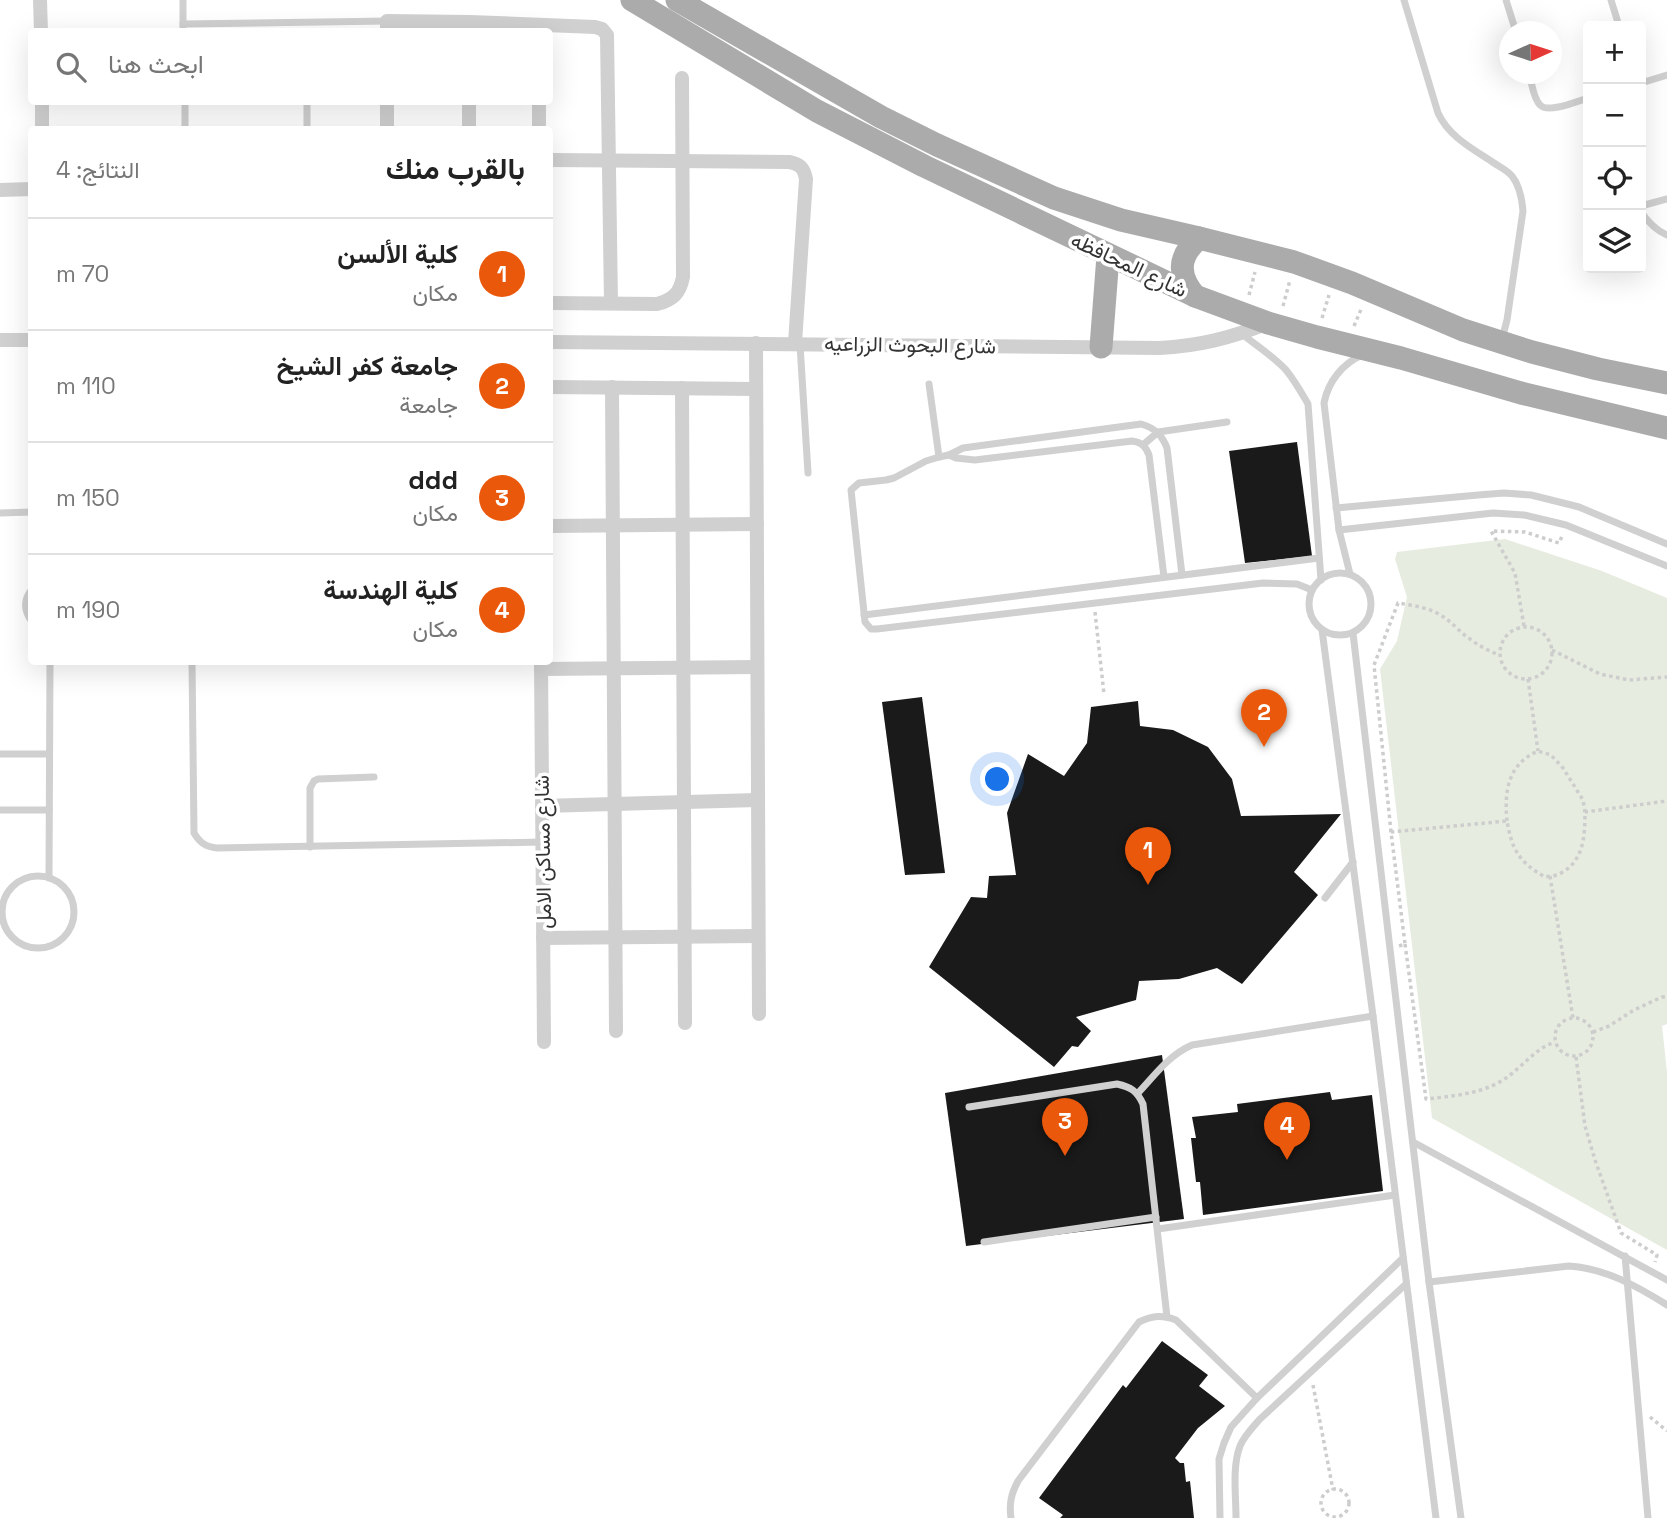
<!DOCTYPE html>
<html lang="ar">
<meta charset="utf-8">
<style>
:root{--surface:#fff;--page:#f2f2f2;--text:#222;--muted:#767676;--line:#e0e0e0;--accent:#ea580c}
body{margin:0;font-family:"Space Grotesk",Vazirmatn,sans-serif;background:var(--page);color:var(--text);direction:rtl}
.controls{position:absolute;right:21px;top:21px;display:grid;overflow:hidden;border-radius:7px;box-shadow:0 7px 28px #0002}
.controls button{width:63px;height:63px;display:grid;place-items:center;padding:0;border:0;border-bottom:2px solid var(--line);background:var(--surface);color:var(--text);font:35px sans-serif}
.compass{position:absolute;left:1499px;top:21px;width:63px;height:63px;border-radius:50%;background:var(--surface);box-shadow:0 7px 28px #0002;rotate:87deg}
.you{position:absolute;left:998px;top:780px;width:24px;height:24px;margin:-18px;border:5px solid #fff;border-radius:50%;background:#1a73e8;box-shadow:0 0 0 10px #1a73e833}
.badge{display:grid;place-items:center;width:46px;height:46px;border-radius:50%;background:var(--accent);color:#fff;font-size:23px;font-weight:700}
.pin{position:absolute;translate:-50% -58px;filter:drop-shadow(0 2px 4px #0008)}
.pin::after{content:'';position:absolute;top:37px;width:24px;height:21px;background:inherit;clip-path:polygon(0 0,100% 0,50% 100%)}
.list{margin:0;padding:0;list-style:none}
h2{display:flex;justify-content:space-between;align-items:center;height:91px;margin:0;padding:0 28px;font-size:30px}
h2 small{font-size:23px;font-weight:400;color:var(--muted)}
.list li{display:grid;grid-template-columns:46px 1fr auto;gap:21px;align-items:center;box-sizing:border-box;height:112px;padding:0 28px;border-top:2px solid var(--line)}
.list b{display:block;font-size:26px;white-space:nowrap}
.list p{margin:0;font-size:23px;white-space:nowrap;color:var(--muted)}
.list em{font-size:23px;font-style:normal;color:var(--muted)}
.icon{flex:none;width:38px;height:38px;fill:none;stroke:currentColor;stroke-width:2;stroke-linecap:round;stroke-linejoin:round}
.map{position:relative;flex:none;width:1667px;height:1518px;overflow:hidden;direction:ltr}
.search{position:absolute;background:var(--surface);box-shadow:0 7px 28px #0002;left:28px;top:28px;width:525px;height:77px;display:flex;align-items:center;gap:18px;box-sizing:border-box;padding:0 24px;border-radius:7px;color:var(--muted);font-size:26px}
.panel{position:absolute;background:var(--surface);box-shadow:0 7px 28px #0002;left:28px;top:126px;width:525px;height:539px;border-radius:7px;direction:rtl}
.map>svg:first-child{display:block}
</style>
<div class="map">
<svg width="1667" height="1518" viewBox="0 0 1667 1518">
<rect width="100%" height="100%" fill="#fff"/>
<path fill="#e6ecdf" d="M1505,539L1602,571L1667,598V1024L1662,1026L1667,1072V1250L1432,1118L1380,669L1397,641L1407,597L1395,559L1397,552Z"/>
<g fill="#1a1a1a">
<path d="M1297,442L1312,556L1245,563L1229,451Z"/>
<path d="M922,697L945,873L905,875L882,702Z"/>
<path d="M1138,701L1140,726L1173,730L1208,747L1232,779L1241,816L1341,814L1294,872L1318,895L1242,984L1217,968L1179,979L1139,981L1136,1000L1076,1017L1091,1031L1078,1047L1072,1046L1054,1067L929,967L971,897L987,898L989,876L1016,875L1007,813L1028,754L1064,776L1087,743L1091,707Z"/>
<path d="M1162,1055L1184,1219L966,1246L945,1093Z"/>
<path d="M1330,1092L1332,1100L1372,1095L1383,1191L1203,1215L1200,1182H1196L1191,1138H1196L1192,1117L1238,1112L1237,1104Z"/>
<path d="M1162,1341L1208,1375L1199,1386L1225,1406L1198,1428L1175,1458L1180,1463H1184L1186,1482L1190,1481L1194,1518H1060L1063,1515L1039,1498L1123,1385L1126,1388Z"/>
</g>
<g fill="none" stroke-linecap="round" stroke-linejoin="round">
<g stroke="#cdcdcd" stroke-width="3.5" stroke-dasharray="3.5 3.5" stroke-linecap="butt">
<path d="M1249,295L1255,272"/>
<path d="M1283,306L1290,280"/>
<path d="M1322,318L1329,295"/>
<path d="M1354,326L1362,307"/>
<path d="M1095,612L1104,694"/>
<path d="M1524,626L1515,573L1491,531L1525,532L1559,543L1563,534"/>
<circle cx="1526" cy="653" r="26"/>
<path d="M1552,650L1600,674L1629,680L1667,677"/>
<path d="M1528,679L1538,751"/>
<path d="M1507,821C1504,791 1508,764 1538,751L1551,755L1563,768L1583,800L1585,812"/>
<path d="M1391,832L1374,665L1398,603C1410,605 1424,607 1435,612C1450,619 1458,631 1470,639C1479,646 1489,651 1499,655"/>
<path d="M1550,876L1573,1018"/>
<path d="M1405,944L1426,1099C1453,1096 1483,1094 1506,1078C1523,1066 1536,1048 1555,1042"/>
<path d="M1399,946L1405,944L1391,832L1507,821C1512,850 1519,862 1545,877C1550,876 1557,876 1561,873C1584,861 1585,835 1585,812L1667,801"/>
<circle cx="1574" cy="1037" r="19"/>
<path d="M1593,1032L1609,1026L1634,1010L1662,997H1667"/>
<path d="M1576,1057L1585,1126L1595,1160L1621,1233L1657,1255L1655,1262"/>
<path d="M1313,1385L1333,1490"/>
<path d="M1650,1417L1667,1431"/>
<circle cx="1335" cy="1503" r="14"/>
</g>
<g stroke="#d0d0d0" stroke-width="7">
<path d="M183,0V32"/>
<path d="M1404,0L1438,113C1449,137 1473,149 1494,163C1500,167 1507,170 1512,176C1520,186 1522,199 1523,211L1507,320L1502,339"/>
<path d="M1506,0L1516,32"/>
<path d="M1611,0L1619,26"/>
<path d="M183,24L387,21"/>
<path d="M1529,74C1532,83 1533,98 1540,105C1548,114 1578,101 1588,98"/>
<path d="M1641,83L1667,75"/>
<path d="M185,102V130"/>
<path d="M307,102V130"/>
<path d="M1641,206L1667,199"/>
<path d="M1641,212C1648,222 1655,230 1667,235"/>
<path d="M1242,334C1257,346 1273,356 1286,370C1295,381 1301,392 1308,404L1321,580"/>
<path d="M800,345L808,473"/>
<path d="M929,384L939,457"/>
<path d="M1143,445L1158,432L1227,422"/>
<path d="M949,455L956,458L975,460L1132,441C1142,442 1146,447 1149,455L1164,577"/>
<path d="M1336,508L1478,495L1504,493L1531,495L1579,507L1667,544"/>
<path d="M0,513L32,512"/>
<path d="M1339,530L1493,513L1524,515L1566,525L1667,566"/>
<circle cx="1340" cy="604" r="31"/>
<path d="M1350,574L1339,530L1324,403C1328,382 1342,364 1362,355"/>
<path d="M1182,575L1167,448C1162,435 1155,428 1141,424L963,448L949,455L939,457L926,461L894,478L886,480L859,483L851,490L865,622L871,629H877L1263,583L1297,584L1312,590"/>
<path d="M32,589C23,600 24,611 32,622"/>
<path d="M864,615L1319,558"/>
<path d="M1322,630L1373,1016L1436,1518"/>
<path d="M1353,633L1429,1282L1461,1518"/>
<path d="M192,662L194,833C200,843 206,847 217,848L542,842"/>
<path d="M0,754H49"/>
<path d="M0,810H49"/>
<path d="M310,847V788L314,781L318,779L374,777"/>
<circle cx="38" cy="912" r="36"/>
<path d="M49,878L50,662"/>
<path d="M1325,898L1353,862"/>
<path d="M1138,1093C1155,1075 1169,1055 1192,1045L1373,1016"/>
<path d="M969,1107L1117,1084C1131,1087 1137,1091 1143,1104L1167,1317"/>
<path d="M1413,1142L1667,1280"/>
<path d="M1158,1229L1395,1195"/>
<path d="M984,1242L1156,1217"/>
<path d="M1625,1256L1648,1518"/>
<path d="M1429,1282L1569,1266C1604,1268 1637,1286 1667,1305"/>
<path d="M1011,1518C1009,1504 1011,1494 1018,1481L1139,1322C1153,1315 1163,1315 1176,1320L1257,1398"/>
<path d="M1220,1518L1219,1459L1224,1443L1231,1427L1257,1398L1403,1258"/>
<path d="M1236,1518C1236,1495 1232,1467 1240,1446C1244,1436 1253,1427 1260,1419L1406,1284"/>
</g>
<g stroke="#d0d0d0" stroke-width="14">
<path d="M40,0L41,32"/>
<path d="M387,32V21L470,22L595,27L602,29L607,35L611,303"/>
<path d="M42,102V130"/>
<path d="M387,102V130"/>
<path d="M469,130V102"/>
<path d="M539,130V102"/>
<path d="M550,160L789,162C800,164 804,168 806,179L795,343"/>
<path d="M0,190L32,189"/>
<path d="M550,303L657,304C673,300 680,293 683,277L682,78"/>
<path d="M0,340H32"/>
<path d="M550,342L1159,348C1199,346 1231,338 1268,323"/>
<path d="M756,343L759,1014"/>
<path d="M550,387L756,389"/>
<path d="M612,387L616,1031"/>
<path d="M682,388L685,1023"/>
<path d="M550,526L757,524"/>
<path d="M541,662L544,1042"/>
<path d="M541,669L757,667"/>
<path d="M542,806L758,800"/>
<path d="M543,938L758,936"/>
</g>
<g stroke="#ababab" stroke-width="23">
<path d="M632,0L817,111L924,166L1195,296L1268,323L1317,337L1401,358L1521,393L1667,428"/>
<path d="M677,0L881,117L937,145L1054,198L1121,220L1199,238L1294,262L1352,283L1463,330L1532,352L1598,369L1667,383"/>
<path d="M1195,296C1177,275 1178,256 1199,238"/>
<path d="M1101,347L1108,256"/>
</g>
</g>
<g text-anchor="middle" stroke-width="7" stroke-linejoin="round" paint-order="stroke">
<g font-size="21" fill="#333" stroke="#fff">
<text transform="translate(1129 265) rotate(25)" y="7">شارع المحافظه</text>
<text transform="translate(910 345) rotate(1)" y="7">شارع البحوث الزراعيه</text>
<text transform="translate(543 852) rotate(-91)" y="7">شارع مساكن الامل</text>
</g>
</g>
</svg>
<div class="controls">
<button>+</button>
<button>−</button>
<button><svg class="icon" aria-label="locate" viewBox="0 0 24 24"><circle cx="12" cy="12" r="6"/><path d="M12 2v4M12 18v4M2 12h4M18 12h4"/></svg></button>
<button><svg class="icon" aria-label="layers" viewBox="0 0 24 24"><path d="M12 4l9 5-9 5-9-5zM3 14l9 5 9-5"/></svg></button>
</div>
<svg class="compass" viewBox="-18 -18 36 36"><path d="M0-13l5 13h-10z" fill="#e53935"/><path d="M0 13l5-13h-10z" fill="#767676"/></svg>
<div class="you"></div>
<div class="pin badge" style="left:1148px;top:885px">1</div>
<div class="pin badge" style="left:1264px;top:747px">2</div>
<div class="pin badge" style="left:1065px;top:1156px">3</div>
<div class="pin badge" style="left:1287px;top:1160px">4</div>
<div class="search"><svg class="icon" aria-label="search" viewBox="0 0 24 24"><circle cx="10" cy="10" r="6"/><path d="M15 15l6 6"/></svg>ابحث هنا</div>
<section class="panel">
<h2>بالقرب منك<small>النتائج: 4</small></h2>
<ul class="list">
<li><span class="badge">1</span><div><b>كلية الألسن</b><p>مكان</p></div><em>70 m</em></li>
<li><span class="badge">2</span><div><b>جامعة كفر الشيخ</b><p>جامعة</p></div><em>110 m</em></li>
<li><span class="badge">3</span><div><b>ddd</b><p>مكان</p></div><em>150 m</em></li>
<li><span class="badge">4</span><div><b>كلية الهندسة</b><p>مكان</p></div><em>190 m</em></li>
</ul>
</section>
</div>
